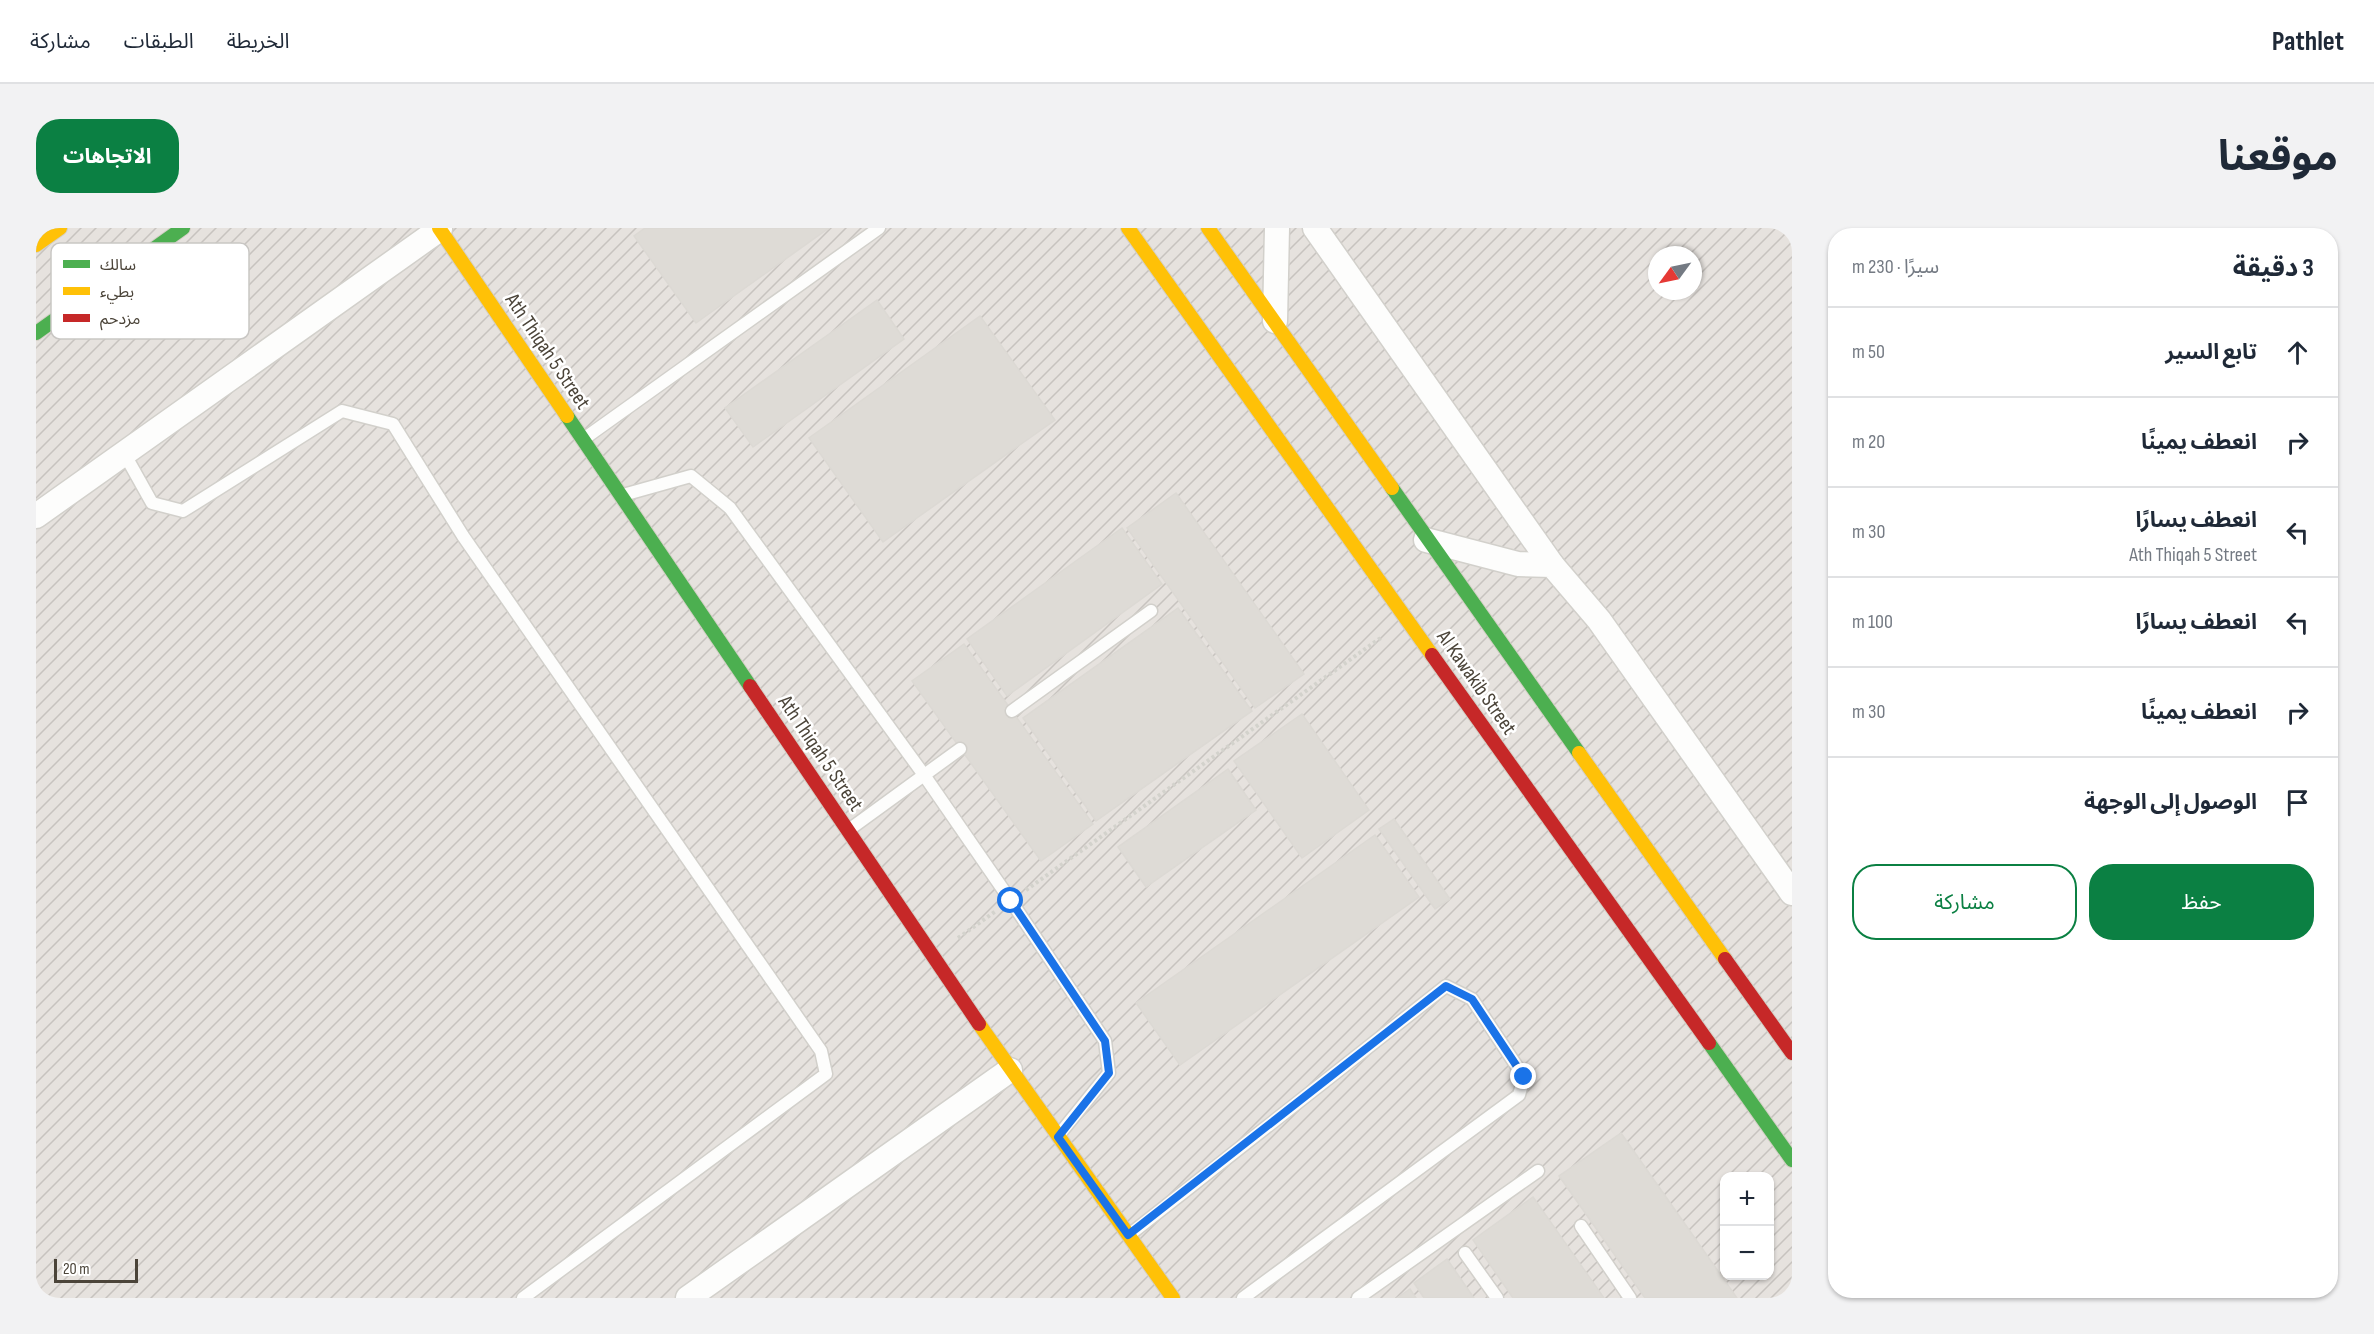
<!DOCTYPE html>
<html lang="ar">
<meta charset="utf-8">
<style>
:root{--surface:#fff;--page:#f2f2f3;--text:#1f2937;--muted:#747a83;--line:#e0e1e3;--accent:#0b8043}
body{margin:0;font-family:"Sofia Sans Condensed","Noto Sans Arabic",sans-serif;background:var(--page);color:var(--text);direction:rtl}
.controls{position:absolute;right:18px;bottom:18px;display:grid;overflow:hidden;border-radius:12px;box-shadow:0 2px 4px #0004}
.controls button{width:54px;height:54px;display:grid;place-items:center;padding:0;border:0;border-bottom:2px solid var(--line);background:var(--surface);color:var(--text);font:30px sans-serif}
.compass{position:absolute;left:1612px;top:18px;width:54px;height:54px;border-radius:50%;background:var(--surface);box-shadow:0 2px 4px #0004;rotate:237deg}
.scale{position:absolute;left:18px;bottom:15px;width:84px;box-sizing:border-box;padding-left:6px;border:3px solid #4b4439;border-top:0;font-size:16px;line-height:21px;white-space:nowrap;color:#4b4439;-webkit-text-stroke:4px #fff;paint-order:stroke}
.stop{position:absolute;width:18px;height:18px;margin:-14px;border:4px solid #1a73e8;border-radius:50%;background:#fff}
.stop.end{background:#1a73e8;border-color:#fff;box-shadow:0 2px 6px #0008}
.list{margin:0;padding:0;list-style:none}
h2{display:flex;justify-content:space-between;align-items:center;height:78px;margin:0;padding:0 24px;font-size:26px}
h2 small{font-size:20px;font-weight:400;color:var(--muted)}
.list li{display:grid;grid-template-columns:39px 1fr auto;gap:18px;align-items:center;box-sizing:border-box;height:90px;padding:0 24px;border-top:2px solid var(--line)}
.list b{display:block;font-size:22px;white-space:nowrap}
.list p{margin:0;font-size:20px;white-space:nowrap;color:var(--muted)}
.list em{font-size:20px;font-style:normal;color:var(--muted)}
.actions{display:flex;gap:12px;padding:18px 24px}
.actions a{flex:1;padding:14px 0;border:2px solid var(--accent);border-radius:24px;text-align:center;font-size:21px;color:var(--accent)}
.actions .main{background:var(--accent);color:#fff}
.icon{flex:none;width:33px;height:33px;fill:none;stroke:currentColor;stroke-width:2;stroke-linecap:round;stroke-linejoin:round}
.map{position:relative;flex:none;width:1756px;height:1070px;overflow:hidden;direction:ltr;border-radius:24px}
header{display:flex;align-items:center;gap:36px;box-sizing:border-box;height:84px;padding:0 30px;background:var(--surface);border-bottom:2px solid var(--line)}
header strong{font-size:28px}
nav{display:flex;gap:33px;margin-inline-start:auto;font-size:21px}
.intro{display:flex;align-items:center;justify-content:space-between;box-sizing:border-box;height:144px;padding:0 36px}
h1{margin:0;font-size:42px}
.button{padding:15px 27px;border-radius:24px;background:var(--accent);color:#fff;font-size:21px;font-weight:700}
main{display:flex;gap:36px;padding:0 36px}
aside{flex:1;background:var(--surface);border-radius:24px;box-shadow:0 2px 4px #0004}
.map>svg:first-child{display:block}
</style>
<header>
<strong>Pathlet</strong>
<nav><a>الخريطة</a><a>الطبقات</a><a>مشاركة</a></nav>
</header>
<div class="intro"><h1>موقعنا</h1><a class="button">الاتجاهات</a></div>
<main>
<aside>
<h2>3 دقيقة<small>سيرًا · 230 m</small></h2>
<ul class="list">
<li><svg class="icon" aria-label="ahead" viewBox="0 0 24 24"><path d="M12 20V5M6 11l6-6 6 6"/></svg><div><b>تابع السير</b></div><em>50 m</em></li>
<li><svg class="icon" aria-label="right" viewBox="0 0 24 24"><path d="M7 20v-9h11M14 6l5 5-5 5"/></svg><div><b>انعطف يمينًا</b></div><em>20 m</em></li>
<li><svg class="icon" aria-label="left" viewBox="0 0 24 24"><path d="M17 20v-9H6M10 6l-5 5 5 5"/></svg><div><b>انعطف يسارًا</b><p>Ath Thiqah 5 Street</p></div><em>30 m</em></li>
<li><svg class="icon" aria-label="left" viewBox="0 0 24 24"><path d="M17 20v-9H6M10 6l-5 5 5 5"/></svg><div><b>انعطف يسارًا</b></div><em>100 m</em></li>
<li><svg class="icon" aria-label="right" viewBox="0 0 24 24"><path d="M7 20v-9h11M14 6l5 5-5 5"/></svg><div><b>انعطف يمينًا</b></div><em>30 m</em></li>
<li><svg class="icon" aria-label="arrive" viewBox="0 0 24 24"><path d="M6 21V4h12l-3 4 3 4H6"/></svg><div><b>الوصول إلى الوجهة</b></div></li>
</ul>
<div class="actions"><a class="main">حفظ</a><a>مشاركة</a></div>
</aside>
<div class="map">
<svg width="1756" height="1070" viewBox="0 0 1756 1070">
<defs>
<pattern id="industrial-furrows" width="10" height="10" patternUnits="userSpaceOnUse" patternTransform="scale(1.5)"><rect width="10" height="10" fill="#e6e2de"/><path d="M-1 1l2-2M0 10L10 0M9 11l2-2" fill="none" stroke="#c7c3bf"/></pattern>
</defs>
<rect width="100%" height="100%" fill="#f4f2ee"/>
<path fill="url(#industrial-furrows)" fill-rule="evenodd" d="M0,0H1756V1070H0ZM1621,27H1657V63H1621ZM1688,948H1734V1048H1688Z"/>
<g fill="#dedbd6" stroke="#dcd9d4" stroke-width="1.5">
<path d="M609,0H793L660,95L598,8Z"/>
<path d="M841,72L868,111L717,219L689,180Z"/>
<path d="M944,88L1019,192L847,314L773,210Z"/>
<path d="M1140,265L1268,446L1219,480L1091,300Z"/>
<path d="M1086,300L1126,356L971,468L931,411Z"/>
<path d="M1142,380L1216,483L1060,593L987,490Z"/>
<path d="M928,416L1057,596L1005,633L876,453Z"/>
<path d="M1266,486L1333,582L1266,630L1198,533Z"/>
<path d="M1192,541L1220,582L1110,659L1082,619Z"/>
<path d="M1358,591L1414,671L1399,681L1343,601Z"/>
<path d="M1339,607L1383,669L1144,837L1100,775Z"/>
<path d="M1585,905L1701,1070H1609L1523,948Z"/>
<path d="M1497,969L1568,1070H1477L1437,1012Z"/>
<path d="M1411,1031L1438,1070H1388L1378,1055Z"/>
<path d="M1374,1061L1380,1070H1361Z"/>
</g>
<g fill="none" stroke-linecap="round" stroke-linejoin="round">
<g stroke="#d2d0cb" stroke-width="15">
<g id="lane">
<path d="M549,210L843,0"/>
<path d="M88,225L116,275L147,283L306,183L357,196L427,308L785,823L790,846L487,1070"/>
<path d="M587,267L655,248L694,280L888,547L975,673L1069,813L1073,845L1022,908"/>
<path d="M976,483L1115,383"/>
<path d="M814,601L924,521"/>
<path d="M1545,998L1594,1070"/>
<path d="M1093,1007L1410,758L1436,771L1488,849L1483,867L1207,1070"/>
<path d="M1429,1025L1461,1070"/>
<path d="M1322,1070L1502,943"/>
</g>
</g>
<g stroke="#d2d0cb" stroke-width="27">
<g id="street">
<path d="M1279,0L1516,337"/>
<path d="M1239,93L1241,0"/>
<path d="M0,288L404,1"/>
<path d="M1390,312L1482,336L1516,337L1563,392L1756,665"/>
<path d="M652,1070L974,842"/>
</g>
</g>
<g stroke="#d3cfc5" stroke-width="16">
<g id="fast">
<path d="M0,105L147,0"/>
<path d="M531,188L714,458"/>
<path d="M1356,260L1543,525"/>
<path d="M1673,815L1756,932"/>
</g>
</g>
<g stroke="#d3cfc5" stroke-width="16">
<g id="slow">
<path d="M403,0L531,188"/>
<path d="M1092,0L1396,427"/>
<path d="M1172,0L1356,260"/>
<path d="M0,17L24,0"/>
<path d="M1543,525L1689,731"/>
<path d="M943,796L1137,1070"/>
</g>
</g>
<g stroke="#d3cfc5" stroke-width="16">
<g id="jam">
<path d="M1396,427L1673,815"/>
<path d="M714,458L943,796"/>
<path d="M1689,731L1756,825"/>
</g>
</g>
<g stroke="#d3d2cc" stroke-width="4" stroke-dasharray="3 3" stroke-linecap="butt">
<path d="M990,662L1346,409"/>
<path d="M922,710L960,683"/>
</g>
<use href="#lane" stroke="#fdfdfc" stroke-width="12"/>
<use href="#street" stroke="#fdfdfc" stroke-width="24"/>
<use href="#fast" stroke="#4caf50" stroke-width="14"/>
<use href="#slow" stroke="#ffc107" stroke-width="14"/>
<use href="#jam" stroke="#c62828" stroke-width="14"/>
</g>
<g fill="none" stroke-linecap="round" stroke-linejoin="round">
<path stroke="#1a73e8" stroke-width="8" d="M975,673L1069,813L1073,845L1022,909L1092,1007L1410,758L1436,771L1488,849"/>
</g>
<g text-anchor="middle" stroke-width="5" stroke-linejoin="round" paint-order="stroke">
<g font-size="21" fill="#4b4439" stroke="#fff">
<text transform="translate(512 123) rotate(56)" y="7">Ath Thiqah 5 Street</text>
<text transform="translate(1441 454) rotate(55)" y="7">Al Kawakib Street</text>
<text transform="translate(785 525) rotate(56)" y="7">Ath Thiqah 5 Street</text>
</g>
</g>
<rect x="15" y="15" width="198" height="96" rx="9" fill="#fff" stroke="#c9c7c4" stroke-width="1.5"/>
<rect x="27" y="32" width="27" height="8" fill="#4caf50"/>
<rect x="27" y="59" width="27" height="8" fill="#ffc107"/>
<rect x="27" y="86" width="27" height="8" fill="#c62828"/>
<g font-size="16" fill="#4b4439">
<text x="64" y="42">سالك</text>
<text x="64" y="69">بطيء</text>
<text x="64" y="96">مزدحم</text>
</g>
</svg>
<div class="controls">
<button>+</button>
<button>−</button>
</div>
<svg class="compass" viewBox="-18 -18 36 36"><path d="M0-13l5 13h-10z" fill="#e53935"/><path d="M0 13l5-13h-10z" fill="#747a83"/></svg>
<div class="scale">20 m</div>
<div class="stop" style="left:975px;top:673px"></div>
<div class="stop end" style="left:1488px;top:849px"></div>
</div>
</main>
